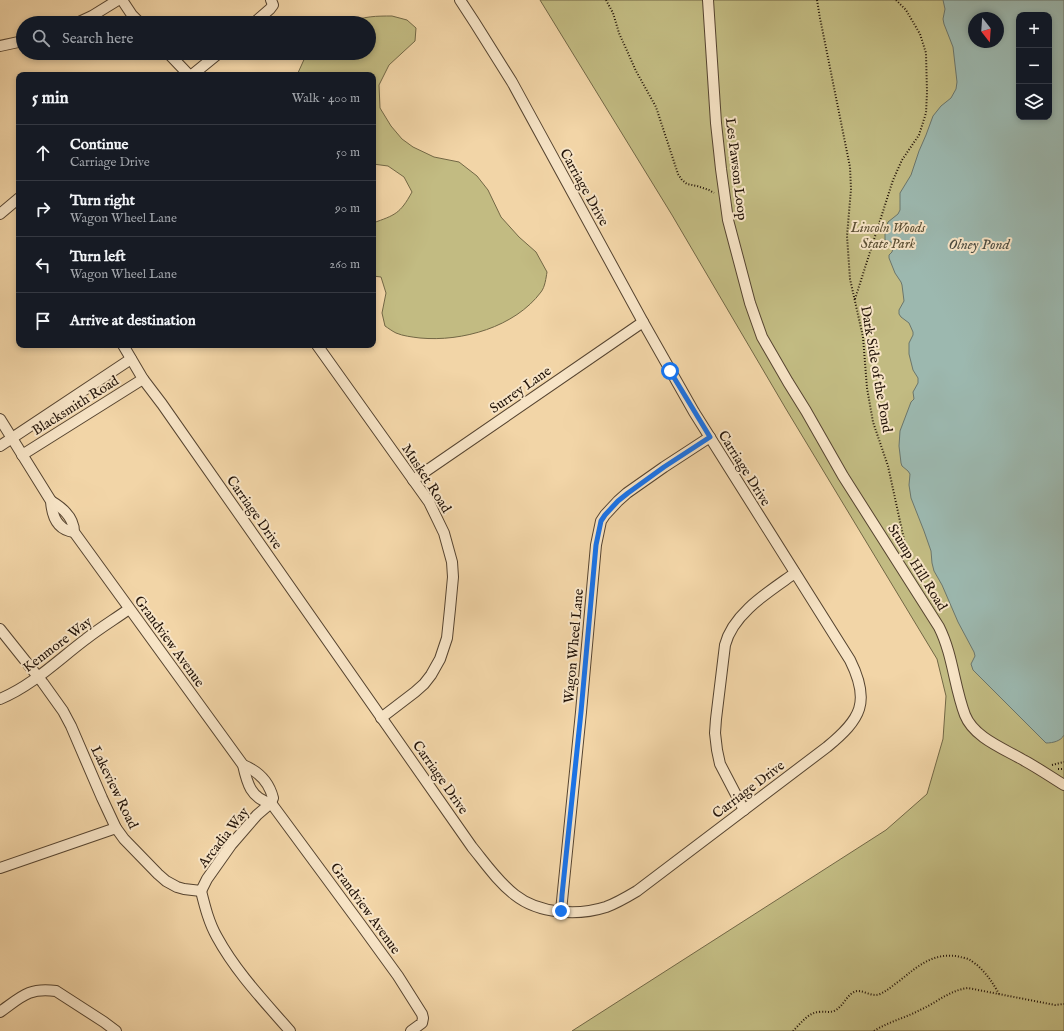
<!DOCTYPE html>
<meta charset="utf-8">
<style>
:root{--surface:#171b24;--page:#20242c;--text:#f1f3f6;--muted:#9ea1a6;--line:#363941}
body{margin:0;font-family:"IM FELL English",serif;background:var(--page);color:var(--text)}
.controls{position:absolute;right:12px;top:12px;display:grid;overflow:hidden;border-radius:8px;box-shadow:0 2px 6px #0003}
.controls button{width:36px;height:36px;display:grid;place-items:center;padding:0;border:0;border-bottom:1px solid var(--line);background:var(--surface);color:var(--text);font:20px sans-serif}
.compass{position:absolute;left:968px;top:12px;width:36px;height:36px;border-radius:50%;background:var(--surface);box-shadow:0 2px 6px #0003;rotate:163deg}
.stop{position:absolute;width:12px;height:12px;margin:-9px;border:3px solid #1a73e8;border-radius:50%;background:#fff}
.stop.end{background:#1a73e8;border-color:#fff;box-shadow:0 1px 4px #0008}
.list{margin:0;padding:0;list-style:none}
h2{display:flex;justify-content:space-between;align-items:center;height:52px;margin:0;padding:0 16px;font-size:17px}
h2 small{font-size:13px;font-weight:400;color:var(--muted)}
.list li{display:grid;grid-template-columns:26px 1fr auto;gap:12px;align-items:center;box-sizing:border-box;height:56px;padding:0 16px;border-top:1px solid var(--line)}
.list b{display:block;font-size:15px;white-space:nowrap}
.list p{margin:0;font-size:13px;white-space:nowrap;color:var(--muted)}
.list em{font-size:13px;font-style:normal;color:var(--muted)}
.icon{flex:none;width:22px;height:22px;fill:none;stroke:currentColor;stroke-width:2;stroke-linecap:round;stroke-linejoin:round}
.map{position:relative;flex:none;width:1064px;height:1031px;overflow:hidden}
.search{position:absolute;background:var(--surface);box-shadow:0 2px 6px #0003;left:16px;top:16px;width:360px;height:44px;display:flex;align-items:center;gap:10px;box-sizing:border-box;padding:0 14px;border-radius:22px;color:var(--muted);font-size:15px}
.panel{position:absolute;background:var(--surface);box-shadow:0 2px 6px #0003;left:16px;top:72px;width:360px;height:276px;border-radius:8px}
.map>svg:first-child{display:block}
</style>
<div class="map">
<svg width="1064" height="1031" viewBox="0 0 1064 1031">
<rect width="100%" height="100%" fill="#f2d5a7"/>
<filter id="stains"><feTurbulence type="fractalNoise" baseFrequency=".005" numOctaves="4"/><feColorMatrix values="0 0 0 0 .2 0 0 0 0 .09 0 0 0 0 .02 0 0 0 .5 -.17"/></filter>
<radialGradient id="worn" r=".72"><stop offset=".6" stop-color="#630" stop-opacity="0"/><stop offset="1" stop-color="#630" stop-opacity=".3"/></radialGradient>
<g fill="#c2bb82" stroke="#726745" fill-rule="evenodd">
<path d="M540,0H1064V1031H572L886,830L927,794L943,739L946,696L937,659L786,409L672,215ZM1019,15H1049V117H1019ZM974,18H998V42H974Z"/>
<path d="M392,16L407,20L416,28L415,41L389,65L379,85L380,108L391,126L402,139L413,147L434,157L459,162L477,176L488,190L501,217L519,237L536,252L547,272C546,278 545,287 541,292C515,327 462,342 420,338C412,337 403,336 396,333C392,331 388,328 385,326L382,313L386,293L381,277L373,276V223C395,215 400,214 412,192L404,177L388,166L373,164V75H297L307,53H369V23H349C363,16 377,16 392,16Z"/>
</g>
<path fill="#9cb8af" stroke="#6b766c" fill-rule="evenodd" d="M943,0H1064V735C1061,741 1053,743 1046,743L973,670L971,664L975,656L974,652L958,622L942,585L934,571L932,563L931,551L924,531L911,498L909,485L910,474L908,471L902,466L901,463L899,446L900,431L911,402L914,399L913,392L918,383V378L913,370L909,354V343L913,335V332L909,323L901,317L899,314V310L904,301L902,285L901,282L895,273L889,258V255L892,252L893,248L891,242L885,240V231L888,222L898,214L900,210V193L911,175L919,151L926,135L933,116L941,106L951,98L956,89L957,82L953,47L944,24L943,19L945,9ZM1019,15H1049V117H1019ZM974,18H998V42H974Z"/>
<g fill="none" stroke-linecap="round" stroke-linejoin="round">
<g stroke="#564430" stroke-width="12">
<g id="minor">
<path d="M122,0L132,15L140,23"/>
<path d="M708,0L716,123L721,169L728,220L750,303L762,337L788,382L806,411L843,476L939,627C953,655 954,686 965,715C974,738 1005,749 1025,761C1038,768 1051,777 1064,785"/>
<path d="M77,23L92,16L118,0"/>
<path d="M254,23L270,9L273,5L271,0"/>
<path d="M0,46L23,41"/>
<path d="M168,53L189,75"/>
<path d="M192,75L219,53"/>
<path d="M0,214L19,198"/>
<path d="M123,345L143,379L162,404L472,847C485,863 498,882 515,895C539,914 578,916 606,907C617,903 627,897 637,891L827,747C861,719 871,702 850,660L694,412L643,322L512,82L475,23L460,0"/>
<path d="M317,345L429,502L444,533L452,562L453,577L450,609L447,638L440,659L431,675L424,684L415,692L381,718"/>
<path d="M0,419L51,501C52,517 58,530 74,532"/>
<path d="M0,446L131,359"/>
<path d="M22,455L143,379"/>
<path d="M413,480L643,322"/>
<path d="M51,501C63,508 74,518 74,532L243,765C247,783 251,799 271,803L361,925L398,976L422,1014L423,1018L422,1023L411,1031"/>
<path d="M0,629L43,683L63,711L71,726L102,798L116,828L124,839L158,874L166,881L177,887L184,889L201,891"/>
<path d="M0,699C32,686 58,660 86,639C100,628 115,619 129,609"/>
<path d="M744,810L720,764L717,750L715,733L716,719L725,645C733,613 770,591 795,573"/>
<path d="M0,868L116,828"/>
<path d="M201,891C205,907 209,923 217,937C236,972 264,1001 290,1031"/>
<path d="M201,891L207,879L231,845L257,815L271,803L273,798C269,782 258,771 243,765"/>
<path d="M561,911L581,712L596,545L601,521L605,515L618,501L627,493L664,467L710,437"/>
<path d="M0,1012C21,997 29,987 56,991L104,1022L116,1031"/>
</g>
</g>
<g stroke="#221308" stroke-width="2" stroke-dasharray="1 2" stroke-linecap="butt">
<path d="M606,0L613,13L619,33L636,71L656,107L678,174L682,180L687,184L697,186L709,190L714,193"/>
<path d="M817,0L820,18L850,167L851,189L847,236L850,279L863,337L867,388L873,422L888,466L908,558"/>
<path d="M855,299L893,180L902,160L919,135L926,113L927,92L926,53L920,34L906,10L896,0"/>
<path d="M1052,765L1064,762"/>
<path d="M1058,769H1064"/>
<path d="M793,1031C800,1024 809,1012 819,1012C825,1011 829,1013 834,1011C843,1007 846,996 854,992C862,988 871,998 880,994C887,991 892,986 898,982C918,966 934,951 961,957C963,958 967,958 970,960C972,961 975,964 977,965C987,974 993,983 999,994"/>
<path d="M874,1031C888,1022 905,1018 920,1010C936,1003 950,990 968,988L1055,1005L1064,1004"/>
</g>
<use href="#minor" stroke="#f7e4c6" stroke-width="10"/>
</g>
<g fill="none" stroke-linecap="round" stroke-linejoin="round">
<path stroke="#1a73e8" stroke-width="5" d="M561,911L562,895L581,712L596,545L601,521L605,515L618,501L628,493L664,467L710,437L670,371"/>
</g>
<g text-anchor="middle" stroke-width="4" stroke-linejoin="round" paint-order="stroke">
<g font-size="14" fill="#221308" stroke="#f7e4c6">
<text transform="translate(737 169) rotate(83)" y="5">Les Pawson Loop</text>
<text transform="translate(585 187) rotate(61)" y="5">Carriage Drive</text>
<text transform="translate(877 369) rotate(80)" y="5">Dark Side of the Pond</text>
<text transform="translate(520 389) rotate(-35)" y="5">Surrey Lane</text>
<text transform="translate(75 405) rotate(-32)" y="5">Blacksmith Road</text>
<text transform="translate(745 468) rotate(58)" y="5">Carriage Drive</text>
<text transform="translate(427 478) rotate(57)" y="5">Musket Road</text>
<text transform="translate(255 512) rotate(55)" y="5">Carriage Drive</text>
<text transform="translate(918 567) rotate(58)" y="5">Stump Hill Road</text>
<text transform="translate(170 641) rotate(54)" y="5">Grandview Avenue</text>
<text transform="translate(57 644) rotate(-37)" y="5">Kenmore Way</text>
<text transform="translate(573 646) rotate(-85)" y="5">Wagon Wheel Lane</text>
<text transform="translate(441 777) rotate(55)" y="5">Carriage Drive</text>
<text transform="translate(115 787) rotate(64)" y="5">Lakeview Road</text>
<text transform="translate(748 789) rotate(-37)" y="5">Carriage Drive</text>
<text transform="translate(223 837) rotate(-52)" y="5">Arcadia Way</text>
<text transform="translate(366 908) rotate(54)" y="5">Grandview Avenue</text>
</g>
<g font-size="14" font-style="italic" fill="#5a4e33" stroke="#f7e4c6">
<text x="888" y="232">Lincoln Woods<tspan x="888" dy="16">State Park</tspan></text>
</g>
<g font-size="15" font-style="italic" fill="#4d4d42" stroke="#f7e4c6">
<text x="979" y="249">Olney Pond</text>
</g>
</g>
<rect width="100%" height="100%" filter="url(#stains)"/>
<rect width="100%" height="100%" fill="url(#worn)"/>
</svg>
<div class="controls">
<button>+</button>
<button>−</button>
<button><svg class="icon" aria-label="layers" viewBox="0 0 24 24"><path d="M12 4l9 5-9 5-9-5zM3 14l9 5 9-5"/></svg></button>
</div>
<svg class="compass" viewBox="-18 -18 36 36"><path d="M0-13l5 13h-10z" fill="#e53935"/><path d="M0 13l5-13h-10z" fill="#9ea1a6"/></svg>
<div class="stop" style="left:670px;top:371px"></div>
<div class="stop end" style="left:561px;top:911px"></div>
<div class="search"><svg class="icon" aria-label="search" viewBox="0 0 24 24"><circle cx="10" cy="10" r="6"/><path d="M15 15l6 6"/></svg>Search here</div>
<section class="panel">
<h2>5 min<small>Walk · 400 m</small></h2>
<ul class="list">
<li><svg class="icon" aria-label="ahead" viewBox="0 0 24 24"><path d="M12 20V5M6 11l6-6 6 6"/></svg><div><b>Continue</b><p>Carriage Drive</p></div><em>50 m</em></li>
<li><svg class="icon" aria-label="right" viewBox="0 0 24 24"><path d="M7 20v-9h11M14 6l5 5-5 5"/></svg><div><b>Turn right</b><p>Wagon Wheel Lane</p></div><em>90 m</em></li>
<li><svg class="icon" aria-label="left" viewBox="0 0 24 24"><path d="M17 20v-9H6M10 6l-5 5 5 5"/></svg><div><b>Turn left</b><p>Wagon Wheel Lane</p></div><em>260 m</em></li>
<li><svg class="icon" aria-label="arrive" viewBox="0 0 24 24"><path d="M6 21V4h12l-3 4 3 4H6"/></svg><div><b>Arrive at destination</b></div></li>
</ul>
</section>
</div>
